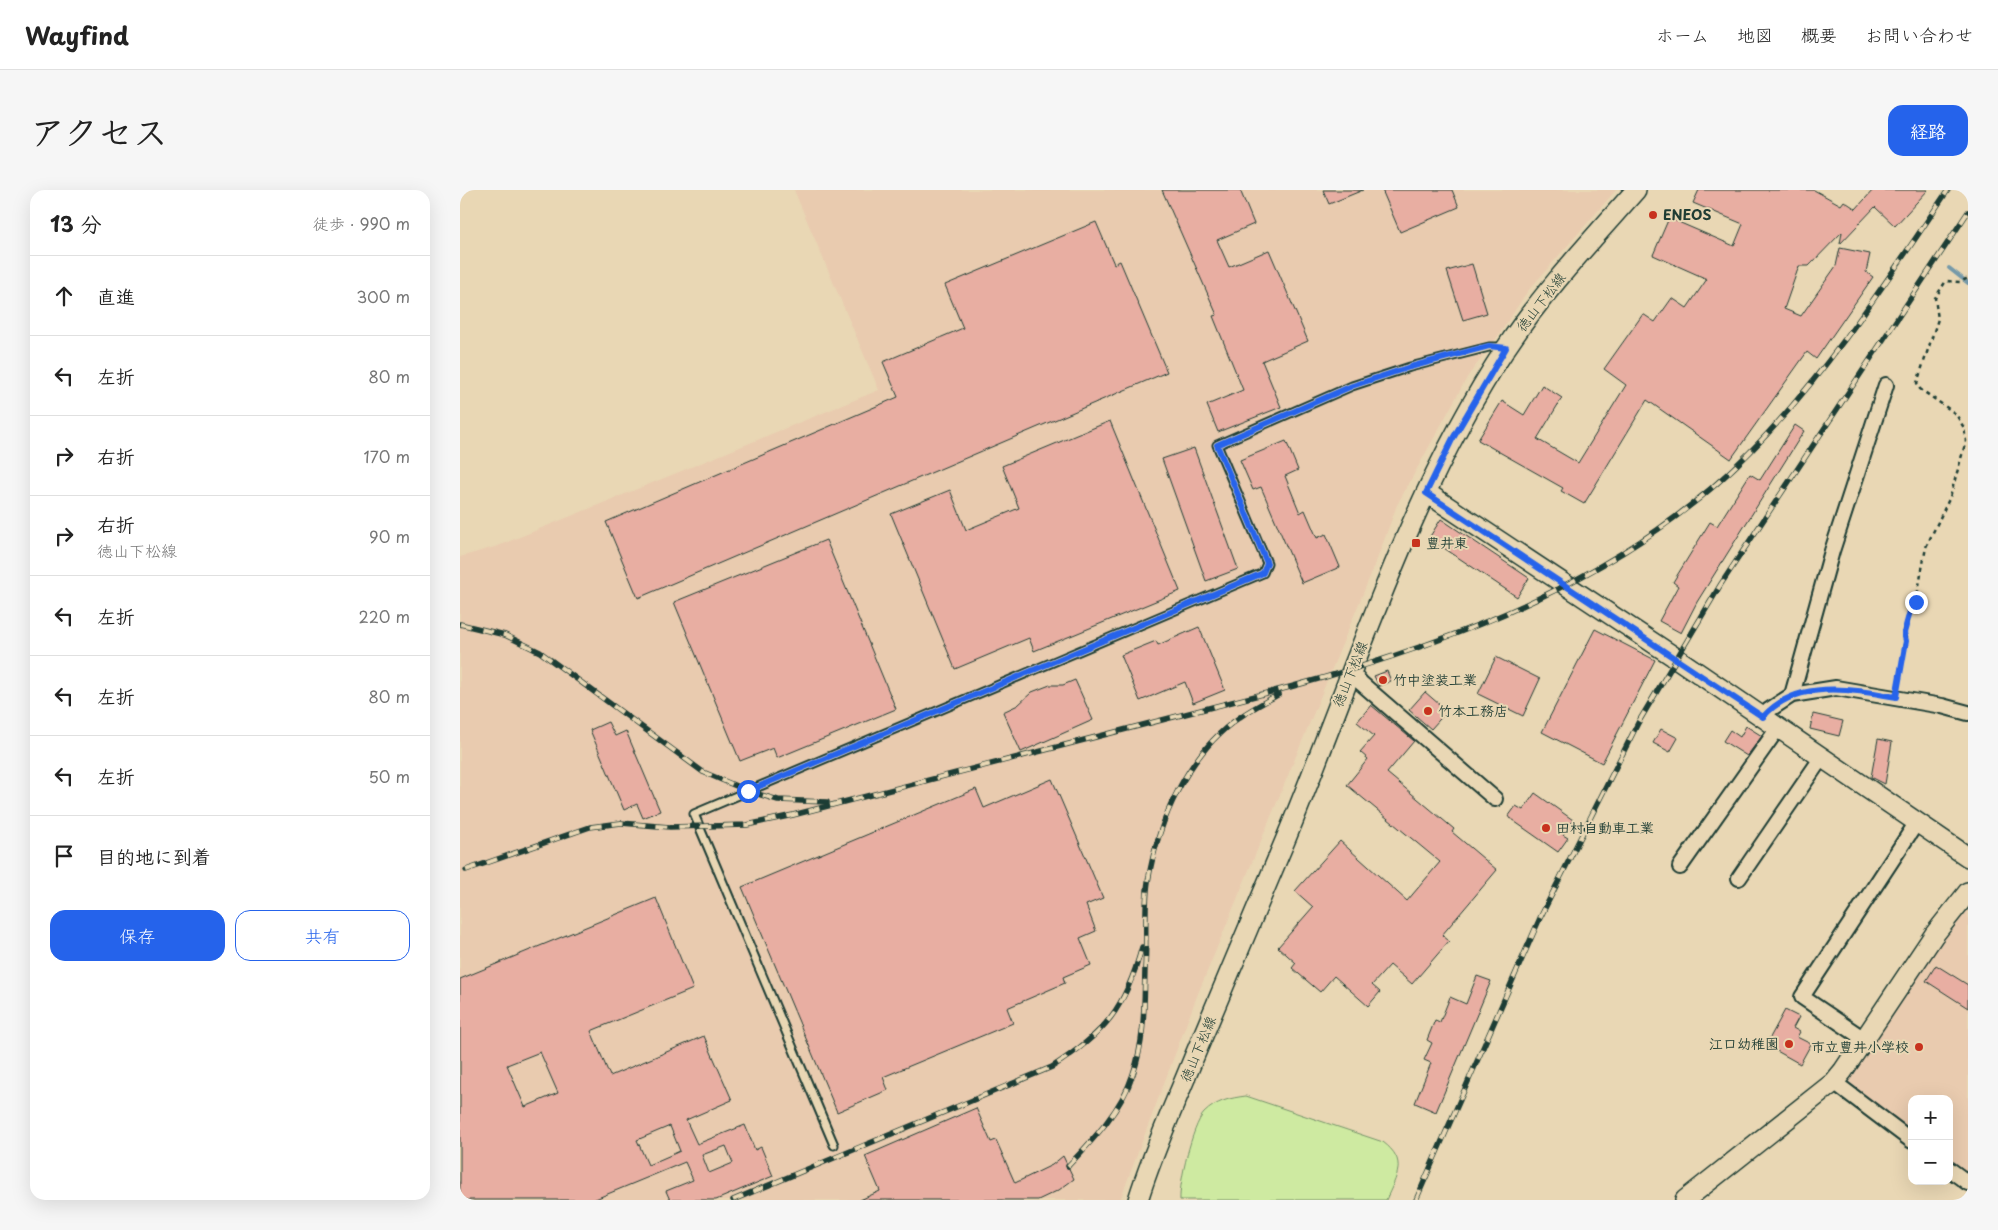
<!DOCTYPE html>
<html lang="ja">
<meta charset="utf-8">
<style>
:root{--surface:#fff;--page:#f6f6f6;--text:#222;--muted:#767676;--line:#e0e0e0;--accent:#2563eb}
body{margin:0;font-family:"Playpen Sans","Klee One",sans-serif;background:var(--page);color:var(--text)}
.controls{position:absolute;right:15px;bottom:15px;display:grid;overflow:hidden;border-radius:10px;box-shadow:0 5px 20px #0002}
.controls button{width:45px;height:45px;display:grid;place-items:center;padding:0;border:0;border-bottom:1px solid var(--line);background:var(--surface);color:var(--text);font:25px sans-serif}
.stop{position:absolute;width:15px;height:15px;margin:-11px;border:4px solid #2563eb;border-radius:50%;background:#fff}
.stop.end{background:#2563eb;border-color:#fff;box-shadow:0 1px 5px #0008}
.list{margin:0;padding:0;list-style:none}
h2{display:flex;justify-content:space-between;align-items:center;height:65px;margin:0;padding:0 20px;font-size:21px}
h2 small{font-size:16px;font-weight:400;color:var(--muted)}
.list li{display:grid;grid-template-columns:32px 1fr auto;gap:15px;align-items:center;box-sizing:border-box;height:80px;padding:0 20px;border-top:1px solid var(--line)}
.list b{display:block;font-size:19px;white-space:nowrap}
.list p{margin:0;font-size:16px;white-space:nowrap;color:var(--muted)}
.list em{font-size:16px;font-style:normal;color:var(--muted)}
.actions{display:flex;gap:10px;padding:15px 20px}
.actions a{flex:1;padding:11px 0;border:1px solid var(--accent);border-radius:15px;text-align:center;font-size:18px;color:var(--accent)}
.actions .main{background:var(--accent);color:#fff}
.icon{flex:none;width:28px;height:28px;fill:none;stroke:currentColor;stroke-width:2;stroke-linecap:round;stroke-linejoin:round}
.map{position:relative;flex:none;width:1508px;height:1010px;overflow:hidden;border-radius:15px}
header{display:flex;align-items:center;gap:30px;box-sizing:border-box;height:70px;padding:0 25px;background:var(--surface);border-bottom:1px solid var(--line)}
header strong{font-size:24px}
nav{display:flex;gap:28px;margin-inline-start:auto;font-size:18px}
.intro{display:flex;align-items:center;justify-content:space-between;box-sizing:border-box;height:120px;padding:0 30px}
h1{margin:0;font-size:35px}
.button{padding:12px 22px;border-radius:15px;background:var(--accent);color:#fff;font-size:18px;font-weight:700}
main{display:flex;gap:30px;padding:0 30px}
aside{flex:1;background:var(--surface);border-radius:15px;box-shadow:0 5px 20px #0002}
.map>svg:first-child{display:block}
</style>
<header>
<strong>Wayfind</strong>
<nav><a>ホーム</a><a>地図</a><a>概要</a><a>お問い合わせ</a></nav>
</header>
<div class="intro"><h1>アクセス</h1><a class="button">経路</a></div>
<main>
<aside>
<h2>13 分<small>徒歩 · 990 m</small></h2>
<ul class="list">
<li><svg class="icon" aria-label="ahead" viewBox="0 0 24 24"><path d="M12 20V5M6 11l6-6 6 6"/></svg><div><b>直進</b></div><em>300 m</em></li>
<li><svg class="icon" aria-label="left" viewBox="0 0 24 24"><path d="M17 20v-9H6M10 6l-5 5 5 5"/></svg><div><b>左折</b></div><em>80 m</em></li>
<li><svg class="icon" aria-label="right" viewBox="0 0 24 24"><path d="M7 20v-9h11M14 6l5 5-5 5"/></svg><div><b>右折</b></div><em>170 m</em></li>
<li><svg class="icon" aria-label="right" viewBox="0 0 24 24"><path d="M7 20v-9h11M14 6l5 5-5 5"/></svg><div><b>右折</b><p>徳山下松線</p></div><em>90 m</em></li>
<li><svg class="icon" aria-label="left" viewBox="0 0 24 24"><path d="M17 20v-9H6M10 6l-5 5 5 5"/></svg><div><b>左折</b></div><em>220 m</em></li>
<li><svg class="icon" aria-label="left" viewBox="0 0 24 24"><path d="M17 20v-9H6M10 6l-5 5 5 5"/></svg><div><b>左折</b></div><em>80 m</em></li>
<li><svg class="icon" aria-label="left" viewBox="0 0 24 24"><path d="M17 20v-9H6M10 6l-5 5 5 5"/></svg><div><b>左折</b></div><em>50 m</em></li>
<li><svg class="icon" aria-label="arrive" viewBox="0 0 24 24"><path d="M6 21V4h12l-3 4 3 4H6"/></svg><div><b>目的地に到着</b></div></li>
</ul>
<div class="actions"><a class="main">保存</a><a>共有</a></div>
</aside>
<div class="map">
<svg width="1508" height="1010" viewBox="0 0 1508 1010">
<rect width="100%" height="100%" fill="#e9d7b4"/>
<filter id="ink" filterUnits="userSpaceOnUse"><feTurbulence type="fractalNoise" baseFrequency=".02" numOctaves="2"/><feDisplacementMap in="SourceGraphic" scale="10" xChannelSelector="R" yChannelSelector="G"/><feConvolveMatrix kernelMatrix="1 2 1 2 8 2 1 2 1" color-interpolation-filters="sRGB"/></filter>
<g filter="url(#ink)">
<g fill="#e9cbaf">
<path d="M334,0H1156L1067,102L1038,146L1008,186L937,315L916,372L737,806L660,1010H0V367L38,356L419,200Z"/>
<path d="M1508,720V985L1489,971V909H1452V944L1384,895L1468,766Z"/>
</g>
<path fill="#ceeaa1" stroke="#76946a" d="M786,906L923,952C948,971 937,985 926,1010H720C719,993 732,936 744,923C756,911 770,908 786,906Z"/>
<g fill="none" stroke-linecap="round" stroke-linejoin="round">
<path stroke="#7499a9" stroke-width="4" d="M1489,78L1508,93"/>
</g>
<g fill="#e8aea2" stroke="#1f3d34" fill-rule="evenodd">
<path d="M702,0H780L794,34L757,50L769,77L809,60L848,151L802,171L821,217L758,242L747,215L783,200L753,126L757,125Z"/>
<path d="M863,0H903L869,14Z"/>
<path d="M922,0H992L999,17L940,42Z"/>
<path d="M1239,0H1354L1381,15L1384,11L1396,19L1413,0H1468L1435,36L1415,17L1380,54L1382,42L1349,76H1339L1324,119L1341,126L1376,76L1380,58L1410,64L1406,82L1413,87L1356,169L1347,162L1271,269L1187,210L1124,314L1101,301L1103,298L1018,250L1042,211L1064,225L1082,195L1102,208L1077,249L1118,273L1166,195L1144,179L1183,124L1195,132L1212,108L1227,118L1247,89L1193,65L1209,28L1274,56L1283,34L1233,13Z"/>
<path d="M636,32L654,74L660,71L707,182L178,408L146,332L438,207L423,172L503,138L485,95Z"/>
<path d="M1012,74L1027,123L1003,130L987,81Z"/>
<path d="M650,231L720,401L574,461L569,448L495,479L431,324L490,300L506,340L559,318L542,276Z"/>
<path d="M1335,235L1344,241L1237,412L1221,443L1199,431L1218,396L1213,392L1250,332L1257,336L1290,284L1300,290Z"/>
<path d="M826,251L838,280L825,286L840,323L845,320L857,348L866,344L880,377L842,393L801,297L793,300L780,270Z"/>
<path d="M734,258L778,379L746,391L702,269Z"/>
<path d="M981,329L1069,388L1057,407L969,348Z"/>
<path d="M366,350L436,519L317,568L313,558L280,571L214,412Z"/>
<path d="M739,437L765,500L733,513L725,492L680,511L661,465L696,451L698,455Z"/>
<path d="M1135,439L1195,470L1142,573L1082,542Z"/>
<path d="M1036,467L1080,489L1063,526L1018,504Z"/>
<path d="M927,481L931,491L919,496L914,486Z"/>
<path d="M615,490L633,530L561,562L543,522L558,515L572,502L590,495H603Z"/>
<path d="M965,502L987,521L971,539L949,520Z"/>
<path d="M911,515L954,551L927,583L994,639L992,642L1037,680L982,745L989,751L952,794L930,775L912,795L920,802L908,816L874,786L860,802L832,778L836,773L818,757L853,717L835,701L880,651L947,711L980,672L887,595L908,569L900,562L914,546L897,532Z"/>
<path d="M1353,524L1383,531L1379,546L1350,539Z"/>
<path d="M148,532L155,546L166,541L200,621L183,628L177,614L164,620L130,540Z"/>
<path d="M1286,536L1302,546L1287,566L1263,551L1270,540L1280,547Z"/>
<path d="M1201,539L1218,548L1210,562L1193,553Z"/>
<path d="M1418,549L1432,552L1425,594L1411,587Z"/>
<path d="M592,589L643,708L626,715L636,741L620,748L631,775L603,787L605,793L547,818L553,833L423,887L428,900L377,922L282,697L516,599L524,618Z"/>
<path d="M1075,603L1113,630L1103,645L1108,648L1098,662L1048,627L1056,616L1063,620Z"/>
<path d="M196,708L233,799L131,841L150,886L244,846L272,910L226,930L237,954L285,935L295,960L301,957L313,986L256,1010H210L206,1001L233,990L225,972L133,1010H0V789ZM80,862L98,903L65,917L47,875ZM210,936L220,961L188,975L177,950ZM266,956L273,973L249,983L242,965Z"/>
<path d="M1476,775L1508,795V818L1466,791Z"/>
<path d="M1017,786L1031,791L976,922L955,913L971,873L964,870L972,853L967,850L975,830L980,832L990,807L1006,814Z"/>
<path d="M1325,820L1339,827L1333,838L1340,842L1337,847L1351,854L1340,874L1306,855Z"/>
<path d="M516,918L531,952L536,950L555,993L592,975L603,966L614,989L599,1000L578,1010H400L420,1001L405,966Z"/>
</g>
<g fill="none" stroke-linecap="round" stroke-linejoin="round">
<g stroke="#1f3d34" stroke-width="11">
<path id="lane" d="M374,955L234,624L803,383L807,373L757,255L892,196L950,177L1029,157H1043"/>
</g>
<g stroke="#1f3d34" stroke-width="18">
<g id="street">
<path d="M891,481L901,493L1035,609"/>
<path d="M1332,505L1372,361L1426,195"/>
<path d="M1303,527L1309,520L1332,505L1376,498L1482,516L1508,523"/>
<path d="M1220,677L1318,538"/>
<path d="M1279,688L1362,567"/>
<path d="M1404,849L1342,807L1457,632"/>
<path d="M1374,892L1452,951"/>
<path d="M1489,979L1508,993"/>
</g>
</g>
<g stroke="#1f3d34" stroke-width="22">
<g id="secondary">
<path d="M967,303L1216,468L1508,667"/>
<path d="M678,1010C693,961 715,914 734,867C765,793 796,720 827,646C895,482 947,308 1046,158C1083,102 1131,51 1176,0"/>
<path d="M1225,1010L1374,892L1383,881L1474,745L1508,702"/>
</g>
</g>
<path stroke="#1f3d34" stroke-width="2.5" stroke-dasharray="4 4" stroke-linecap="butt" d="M1438,496L1446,451L1444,443L1452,415L1456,412L1466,357L1490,307L1506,251L1504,238L1496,224L1460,199L1457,193L1478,129L1475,108L1486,91L1500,92L1508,88"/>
<use href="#lane" stroke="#e9d7b4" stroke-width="7"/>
<use href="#street" stroke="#e9d7b4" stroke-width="14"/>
<use href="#secondary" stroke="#e9d7b4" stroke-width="19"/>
<g stroke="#1f3d34" stroke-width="5.5">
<g id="rail">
<path d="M0,434L45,445L80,462L243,582L288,601L318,610L367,612"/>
<path d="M6,680L130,637L161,633L210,637L287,635L333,625L830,497C995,452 1168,387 1290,262C1365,186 1428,89 1488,0"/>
<path d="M608,976C633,950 662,919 673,884C685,850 684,814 685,779C687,750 684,719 688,692C698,630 728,563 780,527C793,518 807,511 819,504"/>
<path d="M273,1010L592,877C645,843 665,819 682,757"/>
<path d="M956,1010L1080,728L1178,533L1261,394L1508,22"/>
</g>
</g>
<use href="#rail" stroke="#e9d7b4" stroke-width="4" stroke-dasharray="11" stroke-linecap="butt"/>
</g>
</g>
<g fill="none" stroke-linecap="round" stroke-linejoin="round" filter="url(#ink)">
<path stroke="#2563eb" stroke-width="6" d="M288,601L803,383L807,373L757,255L892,196L950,177L1029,156L1046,158L992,250L966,303L1303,527C1336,489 1391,499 1436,507L1446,451L1444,443L1452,414L1456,412"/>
</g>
<g fill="#c8321e" stroke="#e9d7b4" stroke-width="2">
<circle cx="1193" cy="25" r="5"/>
<rect x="951" y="348" width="10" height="10" rx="2.5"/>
<circle cx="923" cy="490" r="5"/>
<circle cx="968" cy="521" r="5"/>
<circle cx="1086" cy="638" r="5"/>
<circle cx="1329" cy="854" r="5"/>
<circle cx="1459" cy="857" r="5"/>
</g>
<g text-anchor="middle" stroke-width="4" stroke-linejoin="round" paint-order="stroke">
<g font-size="14" font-weight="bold" fill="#1f3d34" stroke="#e9d7b4" text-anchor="start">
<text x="1203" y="30">ENEOS</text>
<text x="966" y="358">豊井東</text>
<text x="933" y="495">竹中塗装工業</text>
<text x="978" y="526">竹本工務店</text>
<text x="1096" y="643">田村自動車工業</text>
<text x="1319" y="859" text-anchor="end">江口幼稚園</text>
<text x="1449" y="862" text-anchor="end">市立豊井小学校</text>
</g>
<g font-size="14" fill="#1f3d34" stroke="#e9d7b4">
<text transform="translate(1081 112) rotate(-52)" y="5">徳山下松線</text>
<text transform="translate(890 484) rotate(-68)" y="5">徳山下松線</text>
<text transform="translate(738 859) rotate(-67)" y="5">徳山下松線</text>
</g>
</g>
</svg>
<div class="controls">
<button>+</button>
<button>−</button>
</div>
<div class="stop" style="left:288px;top:601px"></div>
<div class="stop end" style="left:1456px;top:412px"></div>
</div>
</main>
